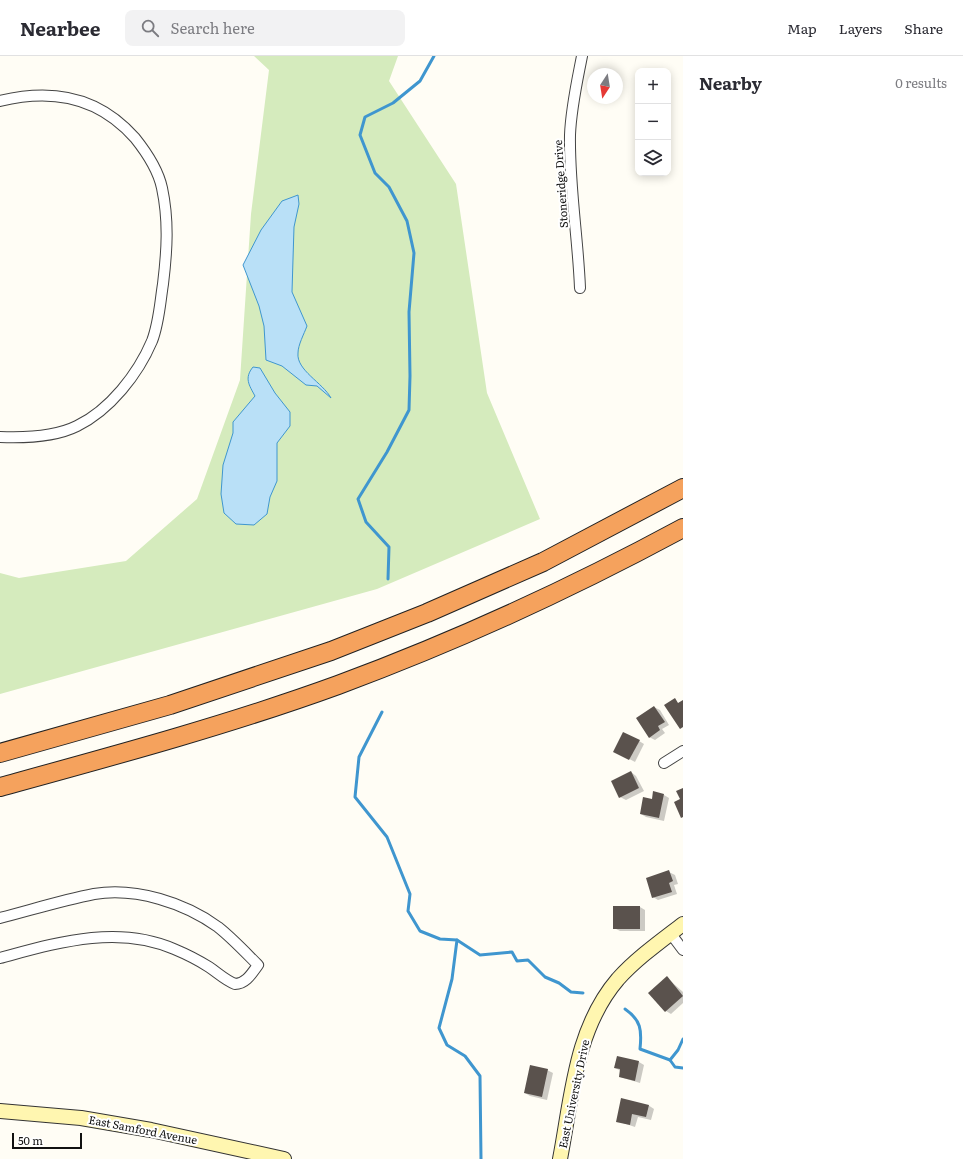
<!DOCTYPE html>
<meta charset="utf-8">
<style>
:root{--surface:#fff;--page:#f2f2f3;--text:#2b2b33;--muted:#7c7c81;--line:#e1e1e2}
body{margin:0;font-family:Literata,serif;background:var(--page);color:var(--text)}
.controls{position:absolute;right:12px;top:12px;display:grid;overflow:hidden;border-radius:8px;box-shadow:0 2px 10px #0003}
.controls button{width:36px;height:36px;display:grid;place-items:center;padding:0;border:0;border-bottom:1px solid var(--line);background:var(--surface);color:var(--text);font:20px sans-serif}
.compass{position:absolute;left:587px;top:12px;width:36px;height:36px;border-radius:50%;background:var(--surface);box-shadow:0 2px 10px #0003;rotate:192deg}
.scale{position:absolute;left:12px;bottom:10px;width:70px;box-sizing:border-box;padding-left:4px;border:2px solid #111;border-top:0;font-size:11px;line-height:14px;white-space:nowrap;color:#111;-webkit-text-stroke:3px #fff;paint-order:stroke}
.list{margin:0;padding:0;list-style:none}
h2{display:flex;justify-content:space-between;align-items:center;height:52px;margin:0;padding:0 16px;font-size:17px}
h2 small{font-size:13px;font-weight:400;color:var(--muted)}
.icon{flex:none;width:22px;height:22px;fill:none;stroke:currentColor;stroke-width:2;stroke-linecap:round;stroke-linejoin:round}
.map{position:relative;flex:none;width:683px;height:1103px;overflow:hidden}
header{display:flex;align-items:center;gap:24px;box-sizing:border-box;height:56px;padding:0 20px;background:var(--surface);border-bottom:1px solid var(--line)}
header strong{font-size:19px}
nav{display:flex;gap:22px;margin-inline-start:auto;font-size:14px}
.search{width:280px;height:36px;background:var(--page);display:flex;align-items:center;gap:10px;box-sizing:border-box;padding:0 14px;border-radius:8px;color:var(--muted);font-size:15px}
main{display:flex}
aside{flex:1;background:var(--surface)}
.map>svg:first-child{display:block}
</style>
<header>
<strong>Nearbee</strong>
<div class="search"><svg class="icon" aria-label="search" viewBox="0 0 24 24"><circle cx="10" cy="10" r="6"/><path d="M15 15l6 6"/></svg>Search here</div>
<nav><a>Map</a><a>Layers</a><a>Share</a></nav>
</header>
<main>
<div class="map">
<svg width="683" height="1103" viewBox="0 0 683 1103">
<rect width="100%" height="100%" fill="#fffdf5"/>
<path fill="#d5ebbd" d="M254,0H398L389,25L456,128L487,337L540,463L377,533L0,638V517L19,522L126,505L197,443L240,324L251,158L269,14Z"/>
<g fill="#b9e0f7" stroke="#3f96cf">
<path d="M298,139L299,148L294,171L292,236L307,270C304,278 298,289 298,297C296,314 323,327 331,342L317,330L306,329L282,310L266,304L264,270L259,250L243,209L261,174L282,145Z"/>
<path d="M253,311L260,312L275,337L290,356V370L277,387V425L270,441L267,458L254,469L236,468L224,457L221,438L223,409L233,377V366L255,340C249,329 244,322 253,311Z"/>
</g>
<g fill="#0003">
<path d="M654,651L660,654L669,669L662,673L665,677L655,684L649,681Z"/>
<path d="M639,685L644,688L635,706L620,698Z"/>
<path d="M631,716L636,720L644,735L626,744L620,741Z"/>
<path d="M664,739L669,742L664,765L646,761L641,758Z"/>
<path d="M669,816L675,819L678,828L674,829L677,838L658,844L653,841Z"/>
<path d="M640,851L645,854V875H620L614,872Z"/>
<path d="M667,922L683,936V947L671,958L666,955Z"/>
<path d="M639,1006L644,1009L640,1027L620,1021L621,1015L615,1012Z"/>
<path d="M547,1014L553,1017L547,1044L530,1040L525,1037Z"/>
<path d="M648,1049L654,1053L651,1064L638,1061L635,1071L617,1065Z"/>
</g>
<g fill="none" stroke-linecap="round" stroke-linejoin="round">
<g stroke="#3f96cf" stroke-width="3">
<path d="M388,523L389,491L366,466L358,443L387,396L409,354L410,320L409,256L414,197L407,165L389,131L375,117L360,79L365,61L393,47L420,25L434,0"/>
<path d="M382,656L359,701L355,741L387,781L410,838L408,855L420,875L440,883L457,884L452,923L439,972L447,989L465,1000L480,1020L481,1103"/>
<path d="M457,884L480,899L512,896L517,905L528,904L545,921L559,927L571,936L583,937"/>
<path d="M625,953C641,964 642,974 640,993L670,1004L675,1011L683,1012"/>
<path d="M670,1004L678,994L683,983"/>
</g>
</g>
<g fill="#5a524d">
<path d="M675,642L678,647L683,644V671L680,673L664,649Z"/>
<path d="M654,650L665,666L658,670L660,674L649,682L636,662Z"/>
<path d="M623,676L640,684L629,704L613,696Z"/>
<path d="M631,715L639,732L619,742L611,725Z"/>
<path d="M683,732V761L681,762L674,746L680,743L676,735Z"/>
<path d="M653,735L664,738L659,762L640,758L643,741L652,743Z"/>
<path d="M669,814L673,825L669,827L672,836L652,842L646,822Z"/>
<rect x="613" y="850" width="27" height="23"/>
<path d="M667,920L683,940L665,956L648,937Z"/>
<path d="M617,1000L639,1005L635,1025L619,1021L620,1013L614,1012Z"/>
<path d="M530,1009L548,1013L542,1041L524,1037Z"/>
<path d="M621,1042L649,1049L646,1061L632,1058L630,1069L616,1066Z"/>
</g>
<g fill="none" stroke-linecap="round" stroke-linejoin="round">
<g stroke="#444" stroke-width="12">
<g id="street">
<path d="M0,45C52,32 99,41 135,82C147,97 158,113 162,132C169,165 167,195 163,228C160,247 159,267 152,285C138,318 110,354 77,370C55,381 25,382 0,381"/>
<path d="M580,232C578,181 569,130 570,79C571,52 577,26 582,0"/>
<path d="M664,707L683,695"/>
<path d="M0,862C31,854 63,844 94,838C136,831 185,847 218,871C232,882 245,896 258,909C252,917 246,928 235,928C225,924 218,917 209,911C198,904 186,898 174,893C117,868 56,887 0,902"/>
<path d="M671,878L683,894"/>
</g>
</g>
<g stroke="#333" stroke-width="16">
<g id="secondary">
<path d="M0,1055L81,1062L151,1074L284,1103"/>
<path d="M560,1103C572,1041 575,973 618,923C637,902 661,885 683,868"/>
</g>
</g>
<g stroke="#222" stroke-width="20">
<g id="highway">
<path d="M0,697L170,649L331,595L427,557L543,506L683,432"/>
<path d="M0,731C113,700 228,669 338,629C457,585 572,532 683,472"/>
</g>
</g>
<use href="#street" stroke="#fff" stroke-width="10"/>
<use href="#secondary" stroke="#fff6b0" stroke-width="14"/>
<use href="#highway" stroke="#f5a25d" stroke-width="18"/>
</g>
<g text-anchor="middle" stroke-width="4" stroke-linejoin="round" paint-order="stroke">
<g font-size="11" fill="#111" stroke="#fff">
<text transform="translate(561 128) rotate(-94)" y="4">Stoneridge Drive</text>
<text transform="translate(574 1038) rotate(-78)" y="4">East University Drive</text>
<text transform="translate(143 1074) rotate(11)" y="4">East Samford Avenue</text>
</g>
</g>
</svg>
<div class="controls">
<button>+</button>
<button>−</button>
<button><svg class="icon" aria-label="layers" viewBox="0 0 24 24"><path d="M12 4l9 5-9 5-9-5zM3 14l9 5 9-5"/></svg></button>
</div>
<svg class="compass" viewBox="-18 -18 36 36"><path d="M0-13l5 13h-10z" fill="#e53935"/><path d="M0 13l5-13h-10z" fill="#7c7c81"/></svg>
<div class="scale">50 m</div>
</div>
<aside>
<h2>Nearby<small>0 results</small></h2>
<ul class="list">
</ul>
</aside>
</main>
